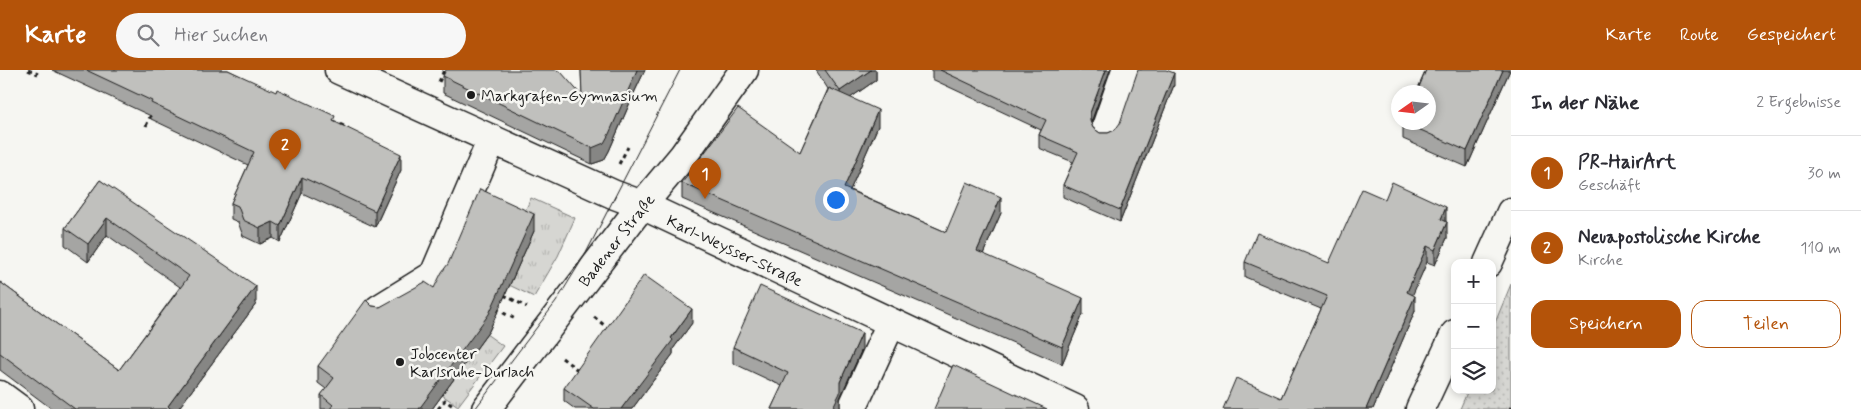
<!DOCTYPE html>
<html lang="de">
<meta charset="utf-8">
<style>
:root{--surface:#fff;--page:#f7f7f7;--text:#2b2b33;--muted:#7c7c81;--line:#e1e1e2;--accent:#b45309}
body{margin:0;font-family:Mynerve,sans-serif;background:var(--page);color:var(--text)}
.controls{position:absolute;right:15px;bottom:15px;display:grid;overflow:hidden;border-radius:10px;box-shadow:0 2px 8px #0003}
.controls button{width:45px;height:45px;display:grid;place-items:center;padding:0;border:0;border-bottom:1px solid var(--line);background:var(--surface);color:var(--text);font:25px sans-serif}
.compass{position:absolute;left:1391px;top:15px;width:45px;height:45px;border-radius:50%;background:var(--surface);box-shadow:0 2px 8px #0003;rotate:256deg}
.you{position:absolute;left:835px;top:129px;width:18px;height:18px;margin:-12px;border:4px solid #fff;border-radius:50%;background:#1a73e8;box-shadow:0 0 0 8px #1a73e833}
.badge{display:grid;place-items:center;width:32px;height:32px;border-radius:50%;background:var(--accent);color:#fff;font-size:16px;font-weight:700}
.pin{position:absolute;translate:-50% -41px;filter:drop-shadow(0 1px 2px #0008)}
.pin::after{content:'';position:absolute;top:26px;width:18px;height:15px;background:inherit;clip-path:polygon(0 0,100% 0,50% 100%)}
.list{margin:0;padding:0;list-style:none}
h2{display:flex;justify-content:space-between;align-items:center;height:65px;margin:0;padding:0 20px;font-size:21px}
h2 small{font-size:16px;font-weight:400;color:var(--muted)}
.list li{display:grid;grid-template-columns:32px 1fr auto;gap:15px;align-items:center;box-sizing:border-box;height:75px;padding:0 20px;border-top:1px solid var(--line)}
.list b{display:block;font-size:19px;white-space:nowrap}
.list p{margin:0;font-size:16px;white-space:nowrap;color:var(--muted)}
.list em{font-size:16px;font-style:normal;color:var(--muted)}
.actions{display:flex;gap:10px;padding:15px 20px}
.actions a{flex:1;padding:11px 0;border:1px solid var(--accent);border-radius:15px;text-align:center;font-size:18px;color:var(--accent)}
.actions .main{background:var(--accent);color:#fff}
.icon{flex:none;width:28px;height:28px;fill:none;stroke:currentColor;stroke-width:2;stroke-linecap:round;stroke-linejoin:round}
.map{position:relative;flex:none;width:1511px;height:339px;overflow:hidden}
header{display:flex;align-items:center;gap:30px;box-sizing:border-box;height:70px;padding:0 25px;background:var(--accent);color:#fff}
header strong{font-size:24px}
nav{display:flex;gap:28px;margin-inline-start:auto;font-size:18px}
.search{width:350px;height:45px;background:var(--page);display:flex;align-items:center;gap:12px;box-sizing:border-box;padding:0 18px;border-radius:28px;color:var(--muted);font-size:19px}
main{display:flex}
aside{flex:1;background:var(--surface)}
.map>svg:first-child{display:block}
</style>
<header>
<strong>Karte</strong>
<div class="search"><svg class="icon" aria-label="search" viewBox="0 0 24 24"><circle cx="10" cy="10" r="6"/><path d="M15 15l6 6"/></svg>Hier suchen</div>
<nav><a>Karte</a><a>Route</a><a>Gespeichert</a></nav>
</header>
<main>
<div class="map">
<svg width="1511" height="339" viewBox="0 0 1511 339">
<defs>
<pattern id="grass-tufts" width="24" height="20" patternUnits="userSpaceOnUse" patternTransform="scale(1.25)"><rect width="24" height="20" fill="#d6d6d2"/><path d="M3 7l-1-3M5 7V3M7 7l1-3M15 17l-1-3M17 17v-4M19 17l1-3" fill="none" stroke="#b7b7b4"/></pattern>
<pattern id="park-dots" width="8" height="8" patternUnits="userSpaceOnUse" patternTransform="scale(1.25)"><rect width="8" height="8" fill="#d6d6d2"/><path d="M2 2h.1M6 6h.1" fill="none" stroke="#b7b7b4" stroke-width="1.8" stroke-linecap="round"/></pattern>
</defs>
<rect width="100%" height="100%" fill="#f6f6f2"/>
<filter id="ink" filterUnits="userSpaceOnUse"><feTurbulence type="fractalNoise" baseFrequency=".02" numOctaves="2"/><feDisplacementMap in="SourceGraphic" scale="10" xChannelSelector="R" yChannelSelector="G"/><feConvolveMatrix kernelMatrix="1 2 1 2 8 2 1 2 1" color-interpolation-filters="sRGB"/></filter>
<g filter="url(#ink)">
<g fill="url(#grass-tufts)" stroke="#797977">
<path d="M531,128L575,148L558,186L534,227L509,215L519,154Z"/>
<path d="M482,261L503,276L458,336L442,325Z"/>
</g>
<path fill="url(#park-dots)" stroke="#797977" d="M1511,214V339H1460L1468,320H1492V260Z"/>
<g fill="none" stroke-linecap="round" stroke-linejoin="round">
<g stroke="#1c1c1c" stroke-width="31">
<g id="minor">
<path d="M339,0L615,125L642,135L1075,339"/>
<path d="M1105,60L1126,0"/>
<path d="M1488,193L1511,142"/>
<path d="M379,239L434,205L492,69"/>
<path d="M0,325L19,339"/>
<path d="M854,334L891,253"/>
<path d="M1420,339L1455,264"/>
</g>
</g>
<g stroke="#1c1c1c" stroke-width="31">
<path id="major" d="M486,339L642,135L683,86L744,0"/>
</g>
<g stroke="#1c1c1c" stroke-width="3" stroke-dasharray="4 4" stroke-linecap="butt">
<path d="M28,0L38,4"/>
<path d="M439,12L444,0"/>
<path d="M333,51L348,58"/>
<path d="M146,56L152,42"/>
<path d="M619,94L628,77"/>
<path d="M504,225L527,237"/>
<path d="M496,239L517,250"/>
<path d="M594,247L609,259"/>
<path d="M562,288L579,301"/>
<path d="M438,339L445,330L454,337L453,339"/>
<path d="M1510,339L1511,337"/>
</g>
<use href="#minor" stroke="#f6f6f2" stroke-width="28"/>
<use href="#major" stroke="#f6f6f2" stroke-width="28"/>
<path stroke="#1c1c1c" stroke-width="1" d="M475,339L556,232L586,183L680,0"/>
</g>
<g fill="#a5a5a3" stroke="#1c1c1c">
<path d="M52,0H228L335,53L401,100L375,157L302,123L280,172L273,168L260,174L243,166L238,152L231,149V133L248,95L151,49V46Z"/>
<path d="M581,0H645L635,21L609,81L604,90L592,94L443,23V6L582,25Z"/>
<path d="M816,0H876V10L850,28L878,56L850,120L946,162L1001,143L983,184L1083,244L1062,294L682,129V113L800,82L828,19Z"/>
<path d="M932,0H1110L1091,53L1093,58L1100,63H1108L1115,60L1174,15L1120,152L1063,127V115L1073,92L1039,78V65L1041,60L932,9Z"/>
<path d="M1426,0H1510L1467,97L1403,69V52Z"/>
<path d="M100,110L256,234L178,339H52L0,300V212L119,300L180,217L107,165L88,192L65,175V158Z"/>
<path d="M1385,129L1446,152L1447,168L1435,195L1427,192L1412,225L1415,241L1373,339H1223L1281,328L1321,239L1245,207V192L1329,193Z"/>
<path d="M534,161L489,261L432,339H321V325L326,319L318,313V296L372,236L380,237L434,218Z"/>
<path d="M692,253L673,279V284L632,339H575L564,331V318Z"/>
<path d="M733,277L862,279L840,328V339H771L782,316L733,293Z"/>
</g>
<g fill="#868684" stroke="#1c1c1c">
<path d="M637,0H645L635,21L609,81L604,90L592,94V78Z"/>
<path d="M871,0H876V10L840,35V21Z"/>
<path d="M1106,0H1110L1090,55V43Z"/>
<path d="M1503,0H1510L1467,97V81Z"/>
<path d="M1174,3V15L1120,152V140Z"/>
<path d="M878,40V56L844,134V118Z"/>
<path d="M401,84V100L375,157V141Z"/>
<path d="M302,107V123L280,172V156Z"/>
<path d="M1001,127V143L977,198V181Z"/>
<path d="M1446,137V152L1441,149Z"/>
<path d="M534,144V161L489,261L432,339H419Z"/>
<path d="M107,148V165L88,192V174Z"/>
<path d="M273,152V168L260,174V158Z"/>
<path d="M1447,152V168L1435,195V180Z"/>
<path d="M1427,176V192L1407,238V222Z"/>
<path d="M256,216V234L178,339H168V336Z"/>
<path d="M1415,226V241L1373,339H1366Z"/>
<path d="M1083,228V244L1062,294V277Z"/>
<path d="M692,239V253L673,279V284L632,339H621Z"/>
<path d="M862,263V279L840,328V339H832L840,312Z"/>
</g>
<g fill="#c0c0bd" stroke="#1c1c1c">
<path d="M86,0H228L276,22L277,19L335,46L333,51L401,84L375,141L302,107L280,156L273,152L260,158L243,150L238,136L231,133L254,82L151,33L152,31Z"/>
<path d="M446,0H556L561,2L582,26L581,0H637L609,64L604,73L592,78L443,6Z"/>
<path d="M825,0H871L840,21Z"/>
<path d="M940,0H1106L1090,43V51L1093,58L1100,63H1108L1115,60L1120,53L1138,0H1166L1174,3L1120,140L1063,115L1078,82L1039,65L1046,50Z"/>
<path d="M1426,0H1503L1467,81L1403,52H1428V22H1417Z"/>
<path d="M829,18L878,40L844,118L946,162L967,112L1001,127L977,181L1083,228L1062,277L682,113L738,38L800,82Z"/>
<path d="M100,110L256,216L168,336L171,339H75L0,283V212L119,300L189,206L107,148L88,174L65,158Z"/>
<path d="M1392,112L1446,137L1441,149L1447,152L1435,180L1427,176L1407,222L1415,226L1366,339H1223L1236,308L1281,328L1327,226L1245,192L1257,163L1329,193L1362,119L1385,129Z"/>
<path d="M480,119L534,144L489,244L419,339H330L333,335L321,325L334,308L318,296L366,230L372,236L380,237L425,212L434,218L442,202L448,194Z"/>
<path d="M644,205L692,239L671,268L673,270L621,339H594L564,318Z"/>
<path d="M760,216L862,263L840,312V323L832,339H771L788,303L733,277Z"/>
<path d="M953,295L1047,339H934Z"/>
</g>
</g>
<g fill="#1c1c1c" stroke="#f6f6f2" stroke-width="2">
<circle cx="471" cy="25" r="5"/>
<circle cx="400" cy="292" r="5"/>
</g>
<g text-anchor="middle" stroke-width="5" stroke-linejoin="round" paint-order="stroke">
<g font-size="16" fill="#1c1c1c" stroke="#f6f6f2" text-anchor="start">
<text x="481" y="31">Markgrafen-Gymnasium</text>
<text x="410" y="289">Jobcenter<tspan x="410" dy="18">Karlsruhe-Durlach</tspan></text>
</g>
<g font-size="16" fill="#1c1c1c" stroke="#f6f6f2">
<text transform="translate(616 170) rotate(-52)" y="6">Badener Straße</text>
<text transform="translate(735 180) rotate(25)" y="6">Karl-Weysser-Straße</text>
</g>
</g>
</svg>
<div class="controls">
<button>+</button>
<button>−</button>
<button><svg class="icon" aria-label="layers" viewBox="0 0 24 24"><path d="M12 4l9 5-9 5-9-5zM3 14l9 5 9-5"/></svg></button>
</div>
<svg class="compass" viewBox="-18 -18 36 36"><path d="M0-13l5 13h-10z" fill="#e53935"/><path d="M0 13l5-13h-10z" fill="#7c7c81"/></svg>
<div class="you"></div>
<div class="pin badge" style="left:705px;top:129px">1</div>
<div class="pin badge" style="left:285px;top:100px">2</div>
</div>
<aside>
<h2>In der Nähe<small>2 Ergebnisse</small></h2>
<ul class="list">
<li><span class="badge">1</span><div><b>PR-HairArt</b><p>Geschäft</p></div><em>30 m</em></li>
<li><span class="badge">2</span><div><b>Neuapostolische Kirche</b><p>Kirche</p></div><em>110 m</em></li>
</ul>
<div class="actions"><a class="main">Speichern</a><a>Teilen</a></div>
</aside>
</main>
